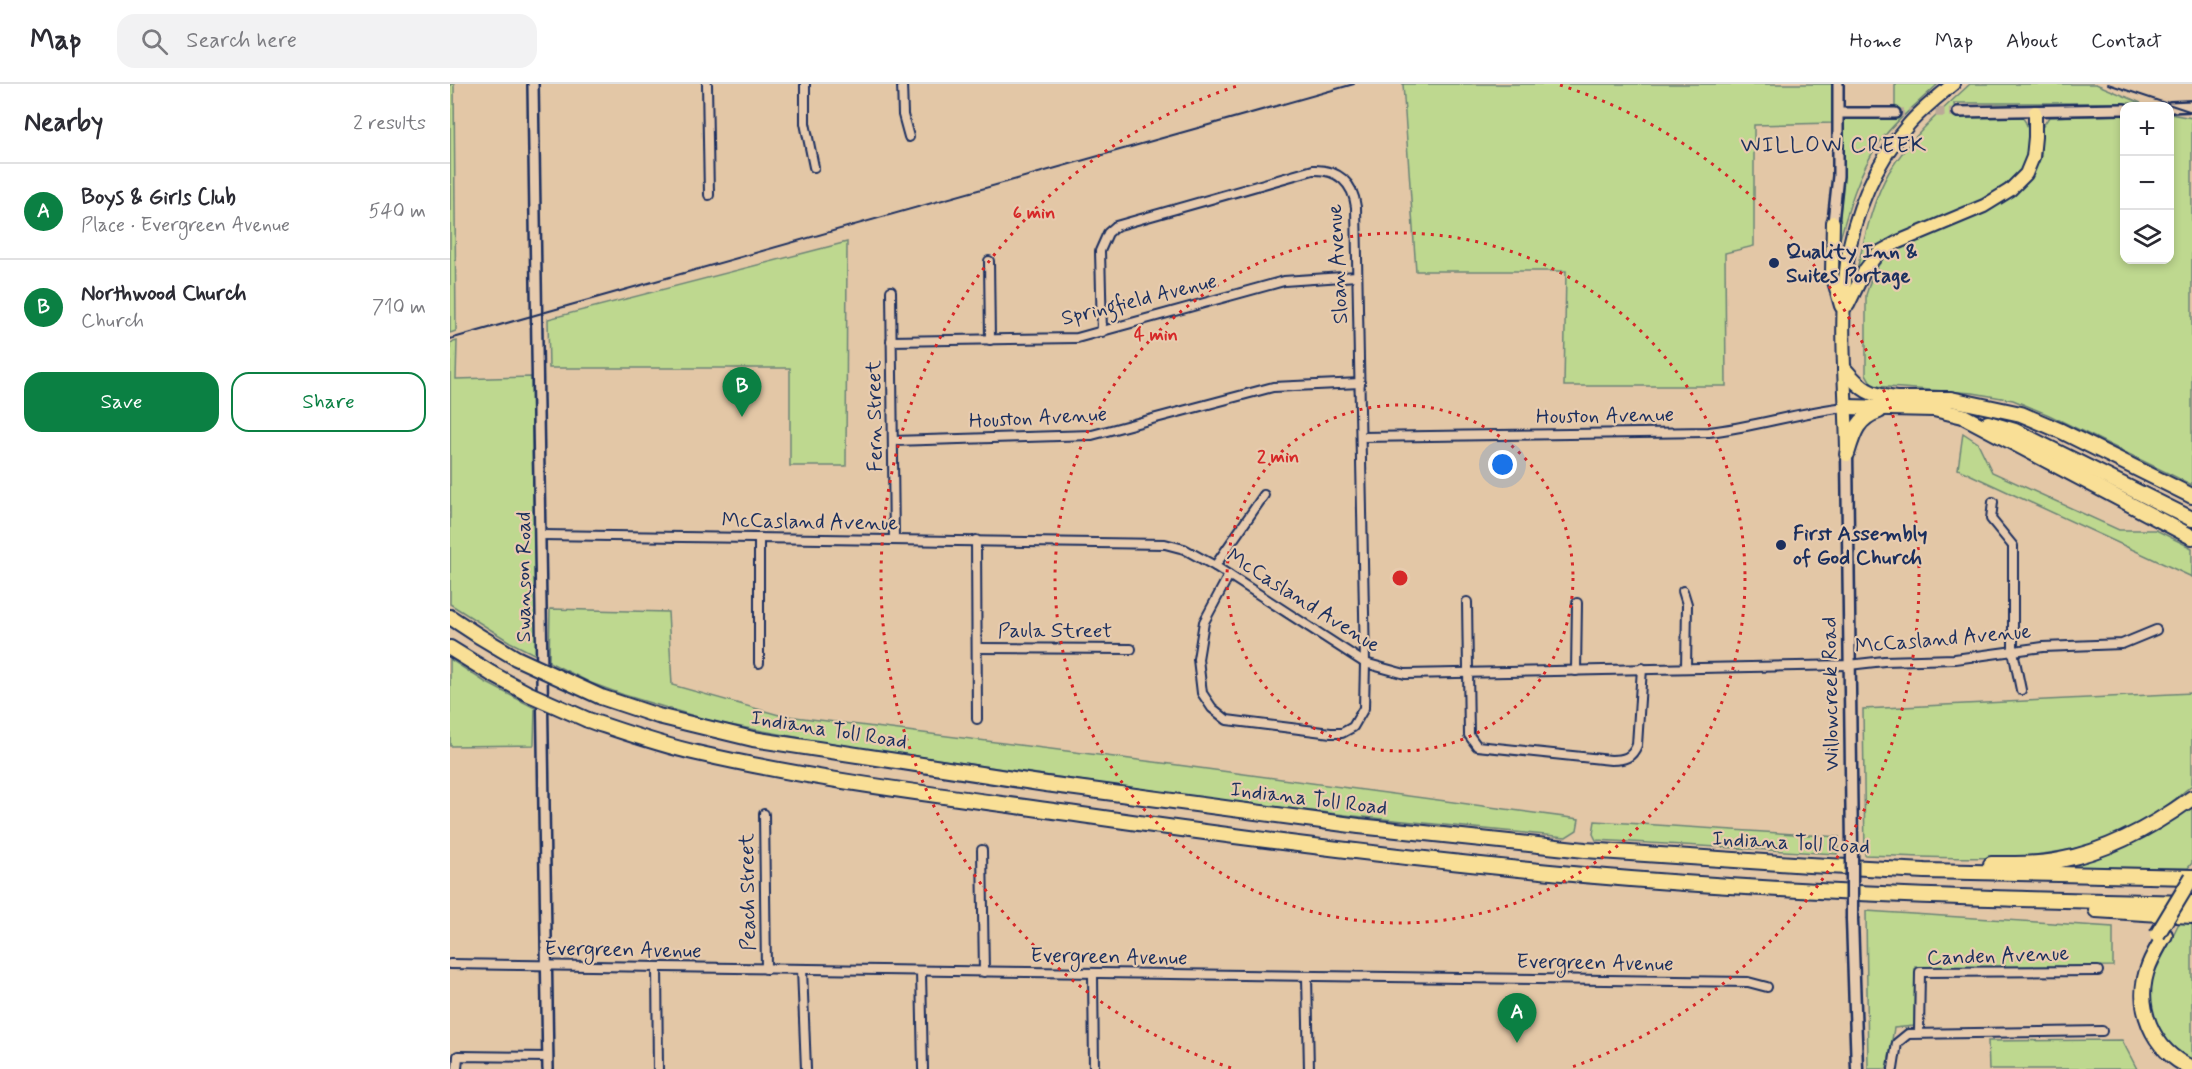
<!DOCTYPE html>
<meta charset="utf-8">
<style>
:root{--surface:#fff;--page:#f2f2f3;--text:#2b2b33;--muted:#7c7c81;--line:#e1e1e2;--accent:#0b8043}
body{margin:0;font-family:Mynerve,sans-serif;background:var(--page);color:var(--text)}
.controls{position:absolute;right:18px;top:18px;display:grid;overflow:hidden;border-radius:12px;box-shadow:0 3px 9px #0003}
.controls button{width:54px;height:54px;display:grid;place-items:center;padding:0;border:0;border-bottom:2px solid var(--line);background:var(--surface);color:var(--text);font:30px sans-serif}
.you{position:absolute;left:1053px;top:381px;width:21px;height:21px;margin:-15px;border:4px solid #fff;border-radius:50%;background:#1a73e8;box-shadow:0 0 0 9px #1a73e833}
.badge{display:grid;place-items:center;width:39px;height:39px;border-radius:50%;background:var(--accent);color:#fff;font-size:20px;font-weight:700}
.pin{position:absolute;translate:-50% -50px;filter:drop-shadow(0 2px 3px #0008)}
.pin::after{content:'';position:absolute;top:32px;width:21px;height:18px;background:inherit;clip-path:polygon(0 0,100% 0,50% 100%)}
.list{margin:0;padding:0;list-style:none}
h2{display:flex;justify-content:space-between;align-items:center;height:78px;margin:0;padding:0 24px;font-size:26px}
h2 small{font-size:20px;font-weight:400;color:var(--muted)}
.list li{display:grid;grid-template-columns:39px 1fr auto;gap:18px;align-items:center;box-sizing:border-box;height:96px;padding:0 24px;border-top:2px solid var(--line)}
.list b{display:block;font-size:22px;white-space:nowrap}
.list p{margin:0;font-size:20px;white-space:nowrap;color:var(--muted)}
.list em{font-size:20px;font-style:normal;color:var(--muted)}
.actions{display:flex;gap:12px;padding:18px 24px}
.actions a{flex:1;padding:14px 0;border:2px solid var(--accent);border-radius:18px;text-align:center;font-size:21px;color:var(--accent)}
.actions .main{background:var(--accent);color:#fff}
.icon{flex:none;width:33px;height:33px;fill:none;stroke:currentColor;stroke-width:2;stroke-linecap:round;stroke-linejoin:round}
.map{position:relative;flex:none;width:1742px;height:985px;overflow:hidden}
header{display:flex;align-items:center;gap:36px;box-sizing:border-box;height:84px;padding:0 30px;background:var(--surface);border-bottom:2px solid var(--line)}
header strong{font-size:28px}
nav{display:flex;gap:33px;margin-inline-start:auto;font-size:21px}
.search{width:420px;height:54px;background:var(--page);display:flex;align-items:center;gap:15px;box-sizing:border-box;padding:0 21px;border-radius:18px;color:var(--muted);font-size:22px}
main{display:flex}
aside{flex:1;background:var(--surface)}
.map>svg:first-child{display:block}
</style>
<header>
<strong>Map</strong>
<div class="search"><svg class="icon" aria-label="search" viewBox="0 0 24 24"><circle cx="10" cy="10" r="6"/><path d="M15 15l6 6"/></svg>Search here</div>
<nav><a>Home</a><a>Map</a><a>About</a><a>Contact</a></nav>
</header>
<main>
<aside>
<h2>Nearby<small>2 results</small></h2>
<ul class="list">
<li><span class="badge">A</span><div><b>Boys &amp; Girls Club</b><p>Place · Evergreen Avenue</p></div><em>540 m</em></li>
<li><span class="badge">B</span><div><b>Northwood Church</b><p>Church</p></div><em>710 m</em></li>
</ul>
<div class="actions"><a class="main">Save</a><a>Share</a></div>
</aside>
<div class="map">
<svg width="1742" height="985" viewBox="0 0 1742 985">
<rect width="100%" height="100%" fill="#e3c7a6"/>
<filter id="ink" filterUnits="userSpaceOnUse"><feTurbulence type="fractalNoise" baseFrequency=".0167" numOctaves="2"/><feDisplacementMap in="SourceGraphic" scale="12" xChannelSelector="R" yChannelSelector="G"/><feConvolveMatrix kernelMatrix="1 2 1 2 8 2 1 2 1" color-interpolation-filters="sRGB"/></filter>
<g filter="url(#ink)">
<g fill="#bed88f" stroke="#6c8476" stroke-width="1.5">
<path d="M0,0H4L6,247L0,249Z"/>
<path d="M953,0H1382L1383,39L1304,41V162L1275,169L1276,302H1114L1116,187H966Z"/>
<path d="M1445,0H1488C1468,19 1445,37 1429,59C1407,90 1397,130 1387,166L1394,81L1393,35L1445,34Z"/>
<path d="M1520,0H1646L1691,19H1504L1505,32L1572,33C1579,41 1580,52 1578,63C1577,67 1577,72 1575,77C1562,115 1481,135 1447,152C1429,161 1419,173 1406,189C1415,155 1421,119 1439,88C1460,54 1491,27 1520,0Z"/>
<path d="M1720,30L1742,34V401L1599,331L1563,316L1523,309L1423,302L1416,290V211L1423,189L1435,172L1555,117L1581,93L1591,73V45L1599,33L1674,31V176H1720Z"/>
<path d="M397,158L396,382H340V284H99L98,235Z"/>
<path d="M7,257L6,295L81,293L86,571L60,558L0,520V259Z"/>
<path d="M1513,349L1528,359L1542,388L1669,446H1706L1742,464V493L1508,385Z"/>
<path d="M100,525L218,528L222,601L329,631L720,680L1129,735L1127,746L1116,753L904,732L728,711L373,658L264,638L174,611L141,599L99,578Z"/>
<path d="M0,575L35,598L85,624L84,661L0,662Z"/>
<path d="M1742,609V701C1723,718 1701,734 1678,746C1603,784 1497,773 1415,771L1413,625Z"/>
<path d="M1742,718V779L1738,784L1605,783Z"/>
<path d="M1145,737L1389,753L1387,770L1146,756L1143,750Z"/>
<path d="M1416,827L1663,843V882L1465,883L1464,942L1444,944L1437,985H1418Z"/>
<path d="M1730,837L1742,838V976L1729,970L1710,950L1700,925L1701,896Z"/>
<path d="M1672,956L1687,985H1539L1538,957Z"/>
</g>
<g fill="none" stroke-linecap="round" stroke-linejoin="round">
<path stroke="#bba998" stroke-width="9" stroke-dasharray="9 4.5" stroke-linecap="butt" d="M1445,29L1508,28"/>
<g stroke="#1b2f5e" stroke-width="12">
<g id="minor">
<path d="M257,0L259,111"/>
<path d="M355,0V39L364,83"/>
<path d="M452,0L453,31L459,53"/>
<path d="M539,177L540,256"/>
<path d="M441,207L444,456"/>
<path d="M652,248L650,167L658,149L666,142L863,86C888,85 903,99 906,123L915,579L914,624L903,643L892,649H881L777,636L762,624L752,609L748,575L754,538L779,491"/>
<path d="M441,257L627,254L834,197L907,192"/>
<path d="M912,353L1259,348C1305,343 1349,328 1396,323"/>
<path d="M443,357L642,351L823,303L910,299"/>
<path d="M1543,418L1541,435L1563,462V567L1571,606"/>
<path d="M91,451L715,460L734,465L765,482L915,579L955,590L1399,581L1434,577L1505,575L1593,563L1672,560L1706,546"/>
<path d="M309,454V579"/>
<path d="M526,456L527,635"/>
<path d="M765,482L814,411"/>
<path d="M1233,507L1237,520L1236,584"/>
<path d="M1017,518L1019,651L1027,662L1161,676C1174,676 1182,674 1187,661L1192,584"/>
<path d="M527,564L681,565"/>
<path d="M1126,587L1127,519"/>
<path d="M314,730L316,885"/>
<path d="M532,766L534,888"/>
<path d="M0,880L1298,898L1317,903"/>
<path d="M207,883L208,985"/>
<path d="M352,885L356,985"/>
<path d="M471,887L473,985"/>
<path d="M643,891L644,985"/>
<path d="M857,893L859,985"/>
<path d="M1469,949L1470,888L1648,887"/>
<path d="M7,985L8,972L98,973"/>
<path d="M1443,985L1447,959L1458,950L1652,947"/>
</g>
</g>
<g stroke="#1b2f5e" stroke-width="14">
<g id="tertiary">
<path d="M83,0L98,985"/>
<path d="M1720,23L1742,22"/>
<path d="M1508,28L1674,25"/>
<path d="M1389,29H1445"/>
<path d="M1383,138L1388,92V0"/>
</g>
</g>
<g stroke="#1b2f5e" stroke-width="15">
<g id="secondary">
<path d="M1397,370L1402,763"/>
<path d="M1402,835L1407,985"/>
</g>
</g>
<g stroke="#1b2f5e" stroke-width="16">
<g id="primary">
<path d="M1383,138L1382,190L1391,222"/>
<path d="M1398,221L1415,186L1428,169L1448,158L1534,122L1560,106L1576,90L1583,73L1585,53V28"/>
<path d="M1397,366C1396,306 1389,238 1397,179C1403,130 1426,77 1459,40C1472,25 1488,13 1503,0"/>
</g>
</g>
<g stroke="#1b2f5e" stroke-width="18">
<g id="motorway">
<path d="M1395,286C1412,306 1420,311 1446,315"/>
<path d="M1439,315H1501L1571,330L1611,347L1742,412"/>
<path d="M1396,323L1484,325L1513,332L1742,453"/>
<path d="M1538,339L1565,347L1742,435"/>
<path d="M1397,370C1403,350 1407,334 1429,327"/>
<path d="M0,533L29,552"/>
<path d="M0,564L42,590"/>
<path d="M151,613L208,632L303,655L596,700L909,742L1135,766L1359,781L1475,787L1742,793"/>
<path d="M138,636C174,648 210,661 247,669C373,698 504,713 632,731C799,755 965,776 1133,791C1336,809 1539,815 1742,819"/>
<path d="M1541,780C1563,780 1587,781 1610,776C1659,767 1702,743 1742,714"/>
<path d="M1646,826L1742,832"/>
<path d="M1715,851C1709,861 1703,871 1699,881C1683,921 1702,967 1742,984"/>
</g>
</g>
<use href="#minor" stroke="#e7cbae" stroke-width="8"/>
<use href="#tertiary" stroke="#e7cbae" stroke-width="9"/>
<use href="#secondary" stroke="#e7cbae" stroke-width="10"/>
<use href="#primary" stroke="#f9df96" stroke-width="12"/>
<use href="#motorway" stroke="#f9df96" stroke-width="14"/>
<g stroke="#1b2f5e" stroke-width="2">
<path d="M1658,0L1742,28"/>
<path d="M0,255L904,0"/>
</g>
<g stroke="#1b2f5e" stroke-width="15" stroke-linecap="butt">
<path id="secondary-bridge" d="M1402,763V835"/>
</g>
<g stroke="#1b2f5e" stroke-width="18" stroke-linecap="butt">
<g id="motorway-bridge">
<path d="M29,552L66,574L151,613"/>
<path d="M42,590L77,609L138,636"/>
<path d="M1707,851L1742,793"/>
</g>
</g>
<use href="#secondary-bridge" stroke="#e7cbae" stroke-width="10"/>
<use href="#motorway-bridge" stroke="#f9df96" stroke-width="14"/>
</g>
</g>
<g fill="none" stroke="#d62828" stroke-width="3" stroke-dasharray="3 6">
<circle cx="950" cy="494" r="173"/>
<circle cx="950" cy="494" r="345"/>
<path d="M781 984A518 518 0 0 1 790 1M1110 1A518 518 0 0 1 1119 984"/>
</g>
<g fill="#1b2f5e" stroke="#e7cbae" stroke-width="2">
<circle cx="1324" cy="179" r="6"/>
<circle cx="1331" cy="461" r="6"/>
</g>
<g text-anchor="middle" stroke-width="4.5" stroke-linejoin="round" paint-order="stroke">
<g font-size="21" font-weight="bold" fill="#1b2f5e" stroke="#e7cbae" text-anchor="start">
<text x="1336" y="174">Quality Inn &amp;<tspan x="1336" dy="24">Suites Portage</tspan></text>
<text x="1343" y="456">First Assembly<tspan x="1343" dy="24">of God Church</tspan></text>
</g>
<g font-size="21" fill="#1b2f5e" stroke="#e7cbae">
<text transform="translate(887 180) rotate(-93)" y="7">Sloan Avenue</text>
<text transform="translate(689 215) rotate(-14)" y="7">Springfield Avenue</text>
<text transform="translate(1155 331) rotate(-1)" y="7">Houston Avenue</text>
<text transform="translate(424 332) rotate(-91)" y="7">Fern Street</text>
<text transform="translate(588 333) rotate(-3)" y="7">Houston Avenue</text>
<text transform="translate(360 437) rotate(1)" y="7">McCasland Avenue</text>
<text transform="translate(73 493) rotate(-90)" y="7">Swanson Road</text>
<text transform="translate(854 516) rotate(32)" y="7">McCasland Avenue</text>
<text x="605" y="553">Paula Street</text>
<text transform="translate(1493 554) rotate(-5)" y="7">McCasland Avenue</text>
<text transform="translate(1380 610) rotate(-91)" y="7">Willowcreek Road</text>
<text transform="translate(379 645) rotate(9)" y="7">Indiana Toll Road</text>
<text transform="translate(859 714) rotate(7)" y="7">Indiana Toll Road</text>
<text transform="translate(1341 758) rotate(3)" y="7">Indiana Toll Road</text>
<text transform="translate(297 808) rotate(-91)" y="7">Peach Street</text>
<text transform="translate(173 865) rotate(1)" y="7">Evergreen Avenue</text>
<text transform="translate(1548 871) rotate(-2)" y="7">Canden Avenue</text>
<text transform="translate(659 872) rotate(1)" y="7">Evergreen Avenue</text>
<text transform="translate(1145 878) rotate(1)" y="7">Evergreen Avenue</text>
</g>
<g font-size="22" letter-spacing="1.5" fill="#1b2f5e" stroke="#e7cbae">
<text x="1384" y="68">WILLOW CREEK</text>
</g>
</g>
<circle cx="950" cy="494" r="9" fill="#d62828" stroke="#e7cbae" stroke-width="3"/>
<g font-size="18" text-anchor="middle" font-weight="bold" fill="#d62828" stroke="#e7cbae" stroke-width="4.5" stroke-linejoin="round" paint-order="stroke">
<text x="584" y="134">6 min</text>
<text x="706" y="256">4 min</text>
<text x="828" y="378">2 min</text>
</g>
</svg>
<div class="controls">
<button>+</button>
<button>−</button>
<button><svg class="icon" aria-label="layers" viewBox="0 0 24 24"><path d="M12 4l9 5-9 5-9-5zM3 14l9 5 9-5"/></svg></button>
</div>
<div class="you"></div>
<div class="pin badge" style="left:1067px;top:959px">A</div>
<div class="pin badge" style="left:292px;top:333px">B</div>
</div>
</main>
